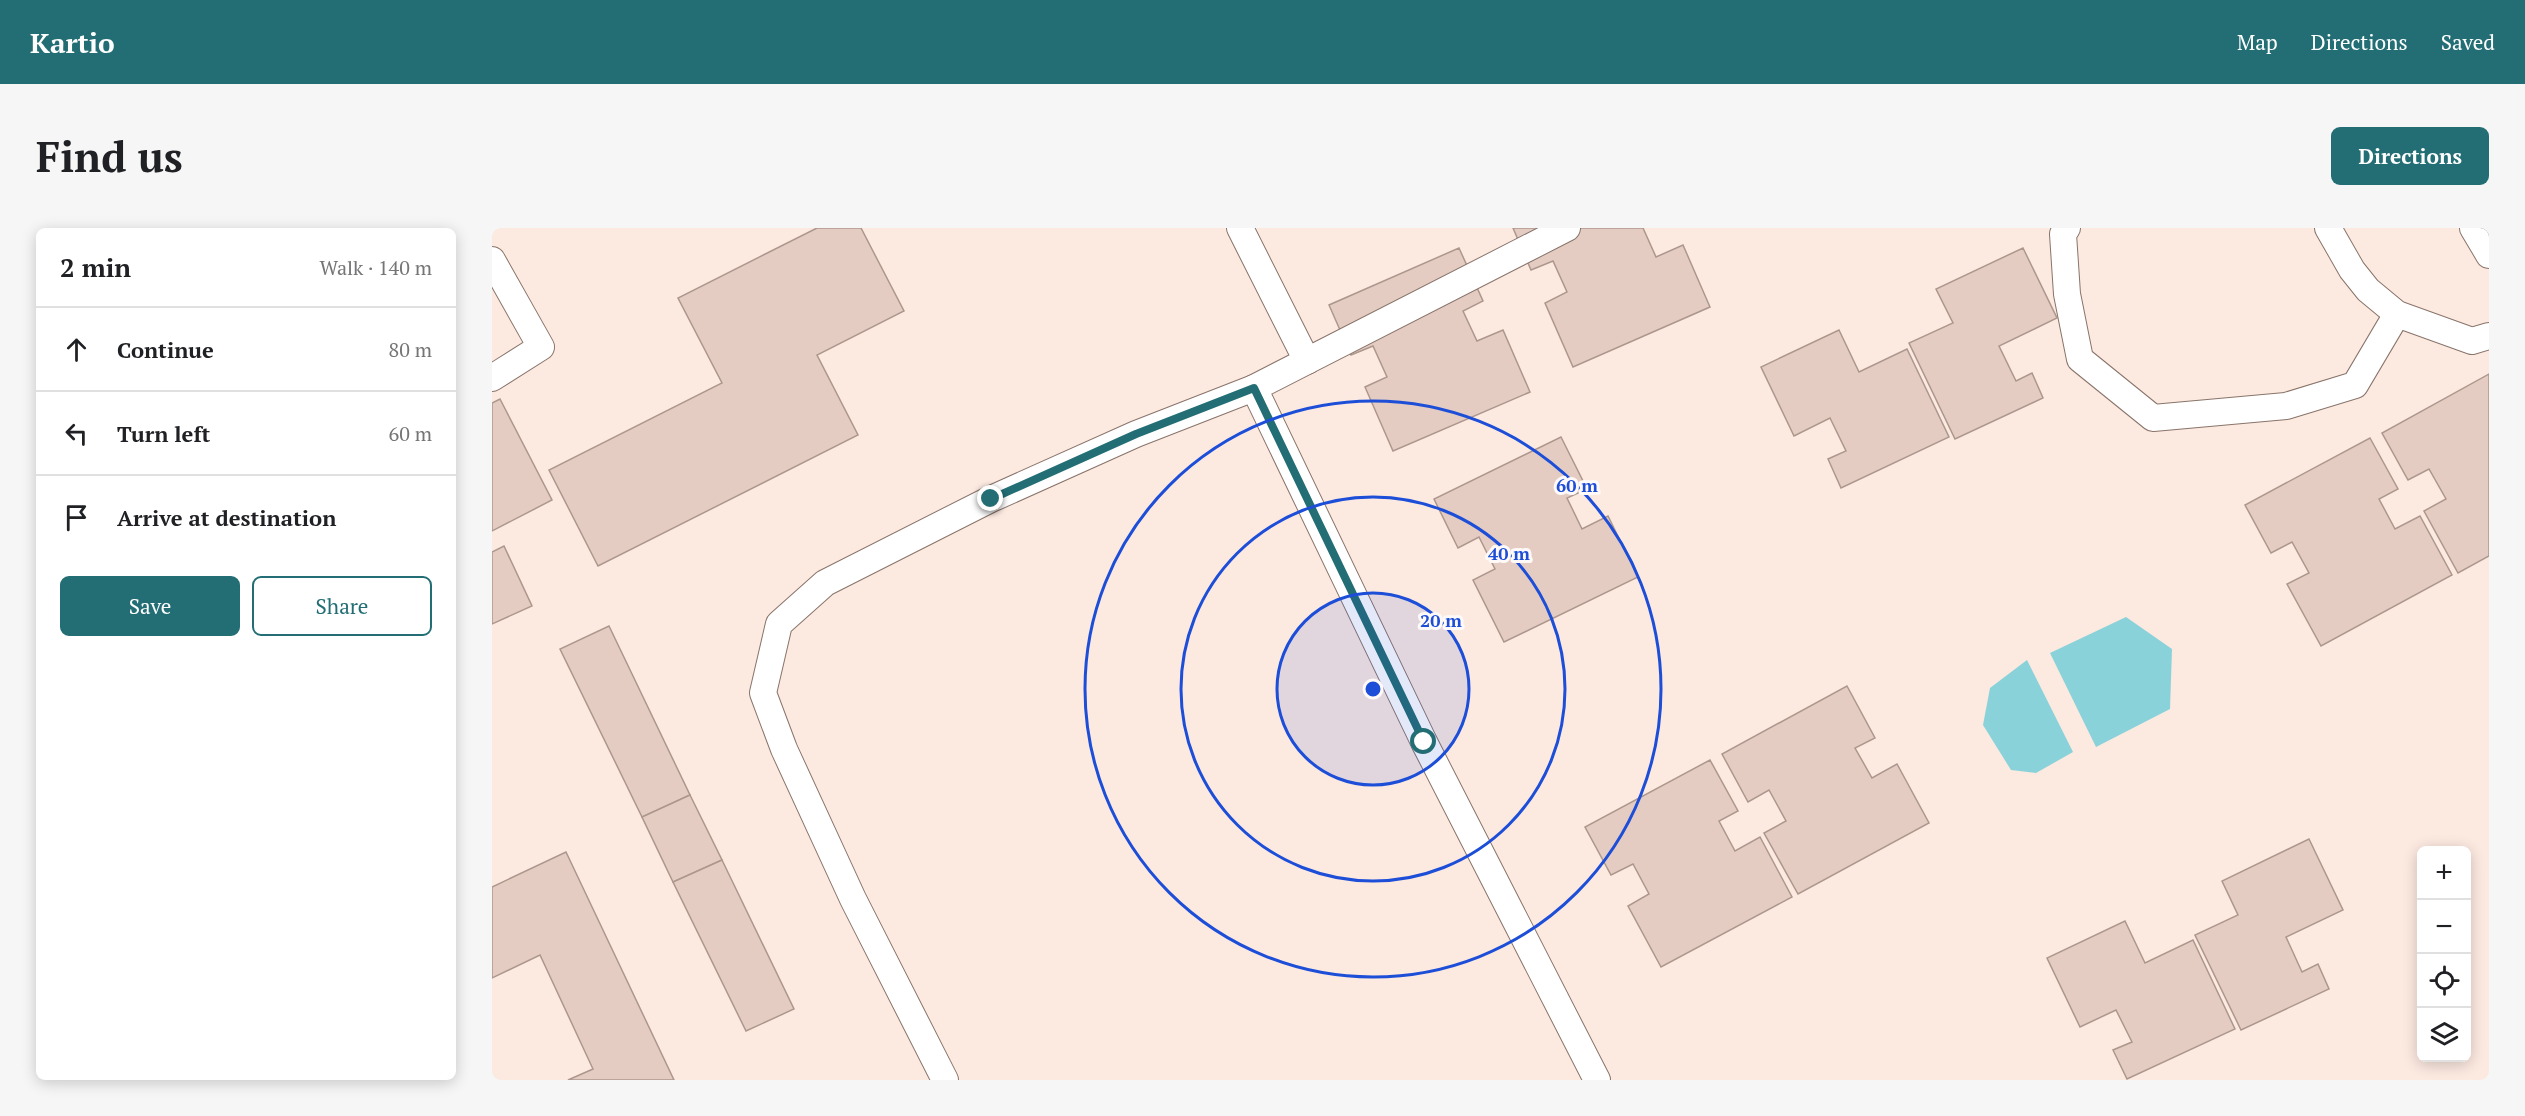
<!DOCTYPE html>
<meta charset="utf-8">
<style>
:root{--surface:#fff;--page:#f6f6f6;--text:#202124;--muted:#757577;--line:#e0e0e0;--accent:#236e75}
body{margin:0;font-family:"PT Serif",serif;background:var(--page);color:var(--text)}
.controls{position:absolute;right:18px;bottom:18px;display:grid;overflow:hidden;border-radius:9px;box-shadow:0 3px 15px #0003}
.controls button{width:54px;height:54px;display:grid;place-items:center;padding:0;border:0;border-bottom:2px solid var(--line);background:var(--surface);color:var(--text);font:30px sans-serif}
.stop{position:absolute;width:18px;height:18px;margin:-14px;border:4px solid #236e75;border-radius:50%;background:#fff}
.stop.end{background:#236e75;border-color:#fff;box-shadow:0 2px 6px #0008}
.list{margin:0;padding:0;list-style:none}
h2{display:flex;justify-content:space-between;align-items:center;height:78px;margin:0;padding:0 24px;font-size:26px}
h2 small{font-size:20px;font-weight:400;color:var(--muted)}
.list li{display:grid;grid-template-columns:39px 1fr auto;gap:18px;align-items:center;box-sizing:border-box;height:84px;padding:0 24px;border-top:2px solid var(--line)}
.list b{display:block;font-size:22px;white-space:nowrap}
.list em{font-size:20px;font-style:normal;color:var(--muted)}
.actions{display:flex;gap:12px;padding:18px 24px}
.actions a{flex:1;padding:14px 0;border:2px solid var(--accent);border-radius:9px;text-align:center;font-size:21px;color:var(--accent)}
.actions .main{background:var(--accent);color:#fff}
.icon{flex:none;width:33px;height:33px;fill:none;stroke:currentColor;stroke-width:2;stroke-linecap:round;stroke-linejoin:round}
.map{position:relative;flex:none;width:1997px;height:852px;overflow:hidden;border-radius:9px}
header{display:flex;align-items:center;gap:36px;box-sizing:border-box;height:84px;padding:0 30px;background:var(--accent);color:#fff}
header strong{font-size:28px}
nav{display:flex;gap:33px;margin-inline-start:auto;font-size:21px}
.intro{display:flex;align-items:center;justify-content:space-between;box-sizing:border-box;height:144px;padding:0 36px}
h1{margin:0;font-size:42px}
.button{padding:15px 27px;border-radius:9px;background:var(--accent);color:#fff;font-size:21px;font-weight:700}
main{display:flex;gap:36px;padding:0 36px}
aside{flex:1;background:var(--surface);border-radius:9px;box-shadow:0 3px 15px #0003}
.map>svg:first-child{display:block}
</style>
<header>
<strong>Kartio</strong>
<nav><a>Map</a><a>Directions</a><a>Saved</a></nav>
</header>
<div class="intro"><h1>Find us</h1><a class="button">Directions</a></div>
<main>
<aside>
<h2>2 min<small>Walk · 140 m</small></h2>
<ul class="list">
<li><svg class="icon" aria-label="ahead" viewBox="0 0 24 24"><path d="M12 20V5M6 11l6-6 6 6"/></svg><div><b>Continue</b></div><em>80 m</em></li>
<li><svg class="icon" aria-label="left" viewBox="0 0 24 24"><path d="M17 20v-9H6M10 6l-5 5 5 5"/></svg><div><b>Turn left</b></div><em>60 m</em></li>
<li><svg class="icon" aria-label="arrive" viewBox="0 0 24 24"><path d="M6 21V4h12l-3 4 3 4H6"/></svg><div><b>Arrive at destination</b></div></li>
</ul>
<div class="actions"><a class="main">Save</a><a>Share</a></div>
</aside>
<div class="map">
<svg width="1997" height="852" viewBox="0 0 1997 852">
<rect width="100%" height="100%" fill="#fce9e0"/>
<g fill="#89d2da">
<path d="M1634,389L1680,421L1678,481L1604,519L1558,425Z"/>
<path d="M1535,432L1581,524L1544,545L1519,542L1491,497L1498,460Z"/>
</g>
<g fill="#e4ccc2" stroke="#ad978d" stroke-width="1.5">
<path d="M325,0H369L412,83L325,127L366,207L106,338L57,242L230,155L186,70Z"/>
<path d="M1021,0H1151L1164,29L1191,17L1218,79L1081,139L1053,75L1075,64L1061,33L1039,42Z"/>
<path d="M967,20L991,73L971,83L985,113L1011,102L1038,164L901,223L873,159L895,149L881,118L859,127L837,77Z"/>
<path d="M1531,20L1565,90L1507,118L1524,153L1540,145L1551,170L1463,211L1417,115L1461,95L1444,61Z"/>
<path d="M1347,102L1367,144L1415,121L1457,209L1349,260L1336,231L1354,223L1338,190L1302,208L1269,139Z"/>
<path d="M1997,146V328L1966,345L1932,283L1954,271L1937,241L1916,252L1890,205Z"/>
<path d="M8,171L60,272L0,303V175Z"/>
<path d="M1069,209L1095,261L1075,270L1090,301L1116,288L1146,349L1012,414L981,352L1003,341L987,309L966,320L942,271Z"/>
<path d="M1878,210L1906,261L1887,271L1903,301L1928,288L1960,347L1829,418L1795,356L1817,345L1800,314L1779,325L1753,277Z"/>
<path d="M12,318L40,378L0,396V324Z"/>
<path d="M117,398L198,567L150,589L68,421Z"/>
<path d="M1355,458L1383,510L1363,520L1380,550L1405,536L1437,595L1306,666L1272,605L1294,593L1277,562L1256,574L1230,526Z"/>
<path d="M1218,532L1246,583L1227,593L1243,623L1268,609L1300,669L1169,739L1136,678L1157,666L1141,636L1119,647L1093,599Z"/>
<path d="M198,567L230,632L181,654L150,589Z"/>
<path d="M1817,611L1851,682L1794,709L1810,744L1826,736L1837,761L1749,802L1703,707L1746,687L1730,653Z"/>
<path d="M74,624L182,852H76L101,841L48,727L0,750V659Z"/>
<path d="M230,632L302,781L254,803L181,654Z"/>
<path d="M1633,693L1653,735L1701,712L1743,801L1635,851L1621,822L1640,814L1624,782L1588,799L1555,730Z"/>
</g>
<g fill="none" stroke-linecap="round" stroke-linejoin="round">
<g stroke="#89746a" stroke-width="28">
<g id="minor">
<path d="M748,0L815,133"/>
<path d="M1075,0L762,160L932,514L1105,852"/>
<path d="M1575,0L1571,6L1575,66L1588,131L1661,190L1794,178L1863,157L1905,86"/>
<path d="M1836,0L1860,42L1876,62L1905,86L1980,113L1997,108"/>
<path d="M1981,0L1997,27"/>
<path d="M0,32L49,119L0,150"/>
<path d="M453,852L361,671L292,521L271,465L287,396L333,355L499,271L644,206L762,160"/>
</g>
</g>
<use href="#minor" stroke="#fff" stroke-width="26"/>
</g>
<g fill="none" stroke-linecap="round" stroke-linejoin="round">
<path stroke="#236e75" stroke-width="8" d="M499,271L644,206L762,160L932,514"/>
</g>
<circle cx="881" cy="461" r="96" fill="#1d4ed8" fill-opacity=".12"/>
<g fill="none" stroke="#1d4ed8" stroke-width="3">
<circle cx="881" cy="461" r="96"/>
<circle cx="881" cy="461" r="192"/>
<circle cx="881" cy="461" r="288"/>
</g>
<circle cx="881" cy="461" r="9" fill="#1d4ed8" stroke="#fffaf7" stroke-width="3"/>
<g font-size="18" text-anchor="middle" font-weight="bold" fill="#1d4ed8" stroke="#fffaf7" stroke-width="6" stroke-linejoin="round" paint-order="stroke">
<text x="1085" y="264">60 m</text>
<text x="1017" y="332">40 m</text>
<text x="949" y="399">20 m</text>
</g>
</svg>
<div class="controls">
<button>+</button>
<button>−</button>
<button><svg class="icon" aria-label="locate" viewBox="0 0 24 24"><circle cx="12" cy="12" r="6"/><path d="M12 2v4M12 18v4M2 12h4M18 12h4"/></svg></button>
<button><svg class="icon" aria-label="layers" viewBox="0 0 24 24"><path d="M12 4l9 5-9 5-9-5zM3 14l9 5 9-5"/></svg></button>
</div>
<div class="stop" style="left:932px;top:514px"></div>
<div class="stop end" style="left:499px;top:271px"></div>
</div>
</main>
